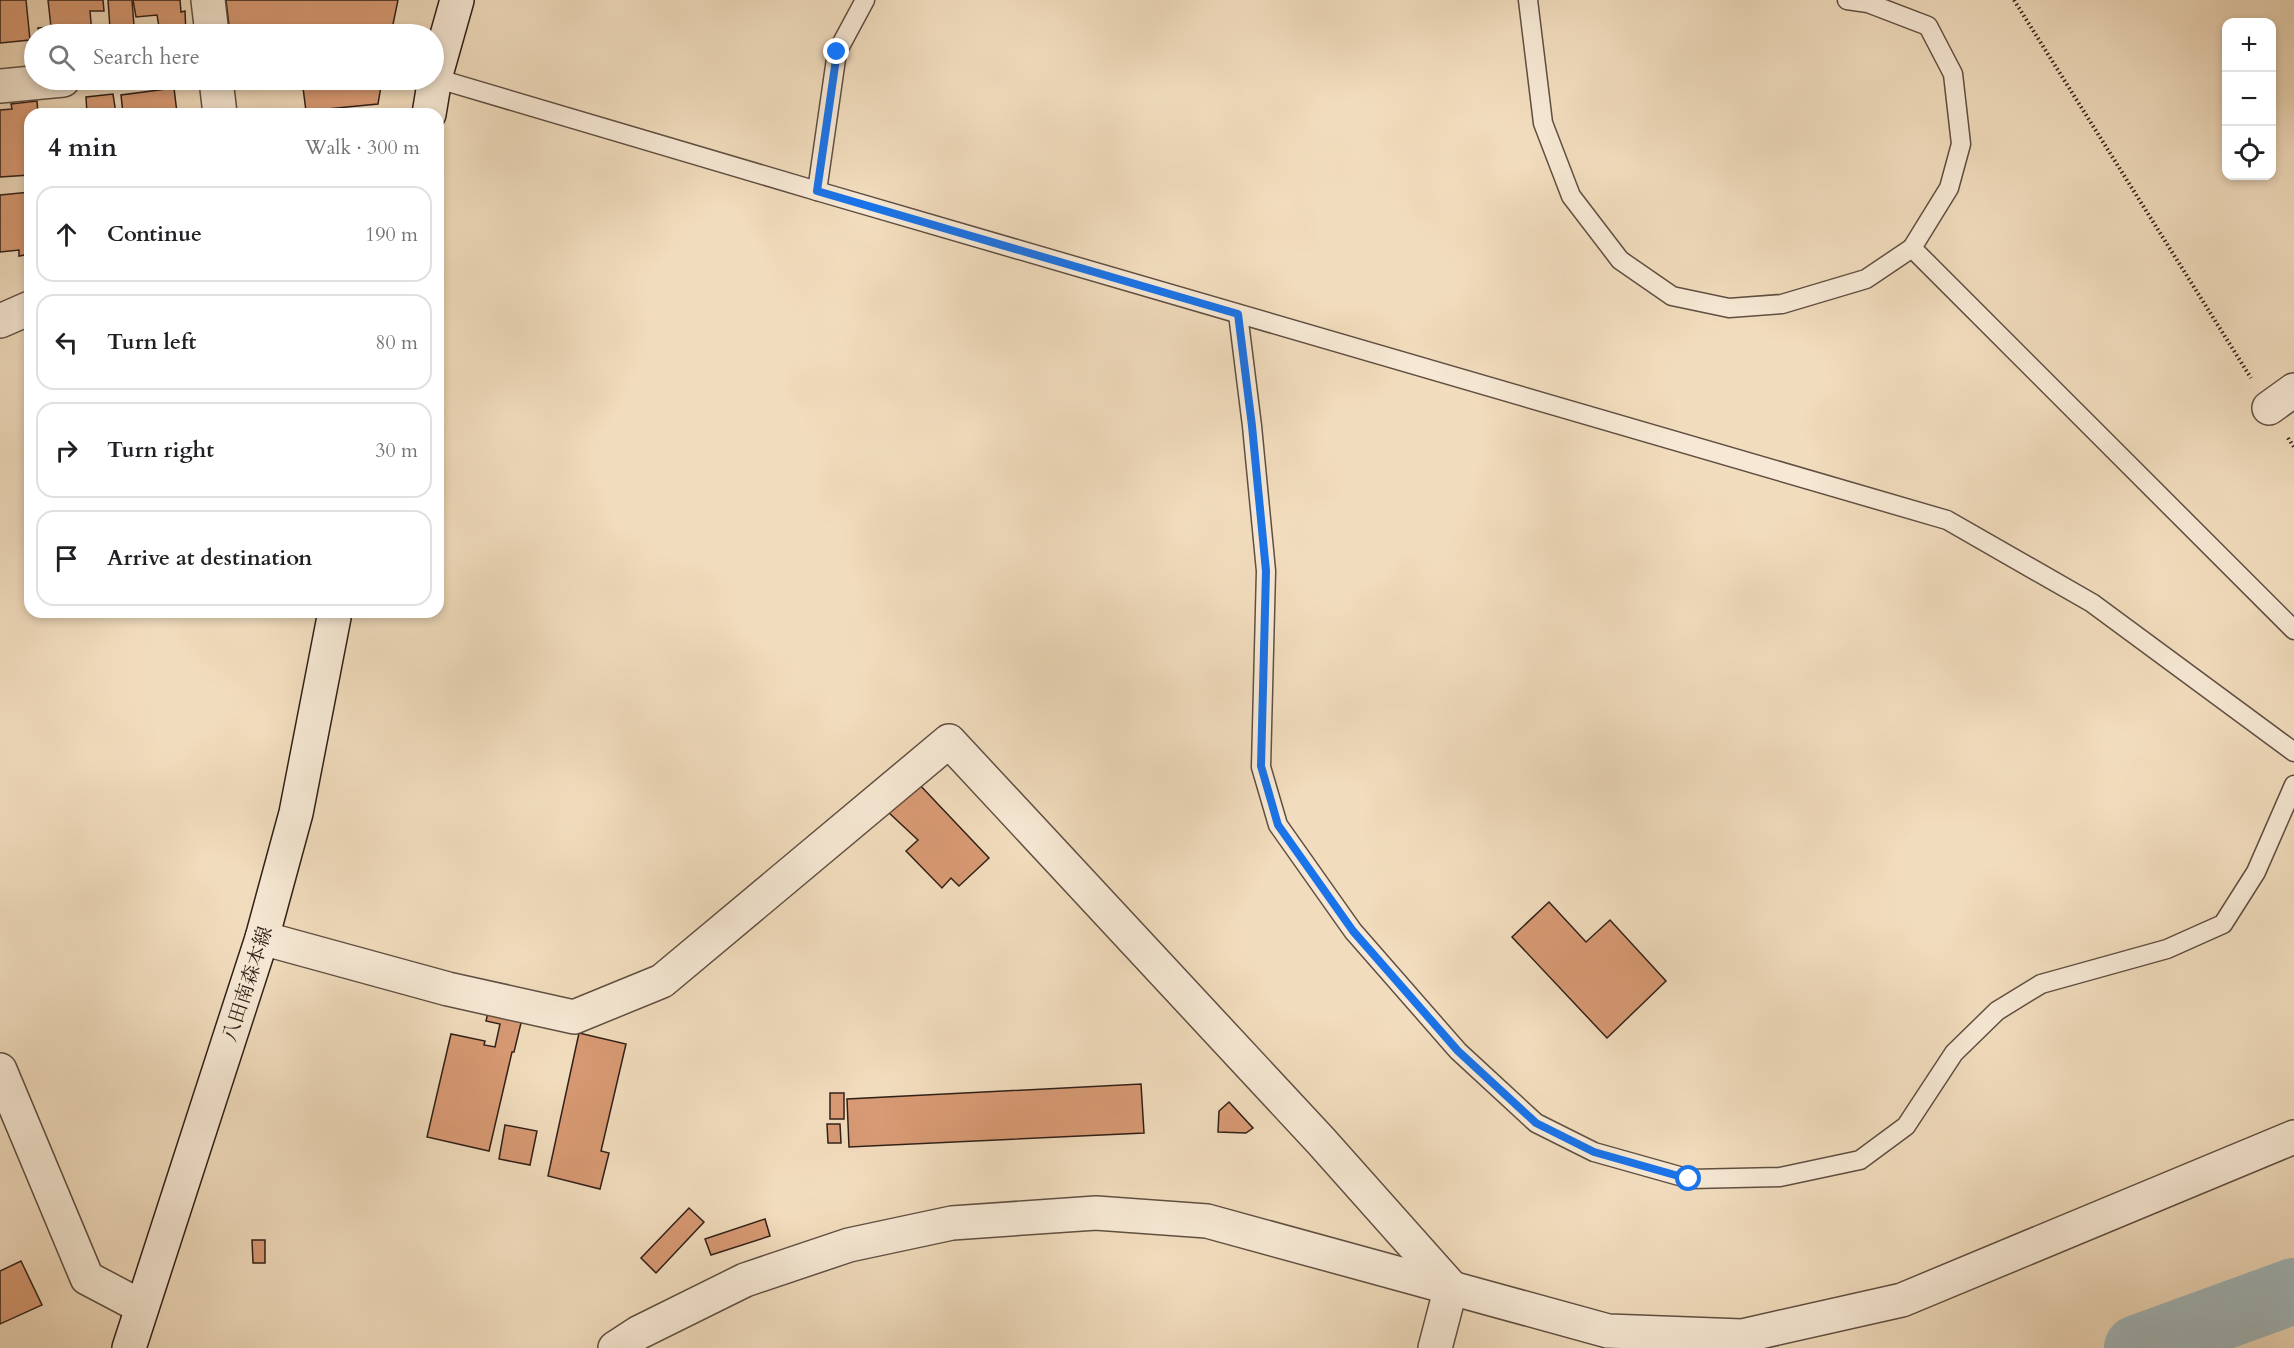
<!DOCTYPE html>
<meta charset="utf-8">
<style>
:root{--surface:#fff;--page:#f2f2f2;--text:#202124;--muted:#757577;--line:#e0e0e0}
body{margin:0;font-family:Cardo,"Noto Serif JP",serif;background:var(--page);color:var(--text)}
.controls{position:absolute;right:18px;top:18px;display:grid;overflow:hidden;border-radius:12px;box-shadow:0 3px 9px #0003}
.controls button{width:54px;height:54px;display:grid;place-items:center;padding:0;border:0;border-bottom:2px solid var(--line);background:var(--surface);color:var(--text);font:30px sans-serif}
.stop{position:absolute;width:18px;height:18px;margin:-14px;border:4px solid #1a73e8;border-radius:50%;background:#fff}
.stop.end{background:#1a73e8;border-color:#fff;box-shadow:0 2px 6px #0008}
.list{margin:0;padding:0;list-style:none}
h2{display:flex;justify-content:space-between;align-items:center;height:78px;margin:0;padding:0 24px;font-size:26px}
h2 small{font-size:20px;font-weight:400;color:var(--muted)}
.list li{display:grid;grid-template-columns:39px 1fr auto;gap:18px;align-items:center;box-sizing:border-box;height:96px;margin:0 12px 12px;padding:0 12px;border:2px solid var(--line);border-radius:18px}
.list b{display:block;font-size:22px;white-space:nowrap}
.list em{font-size:20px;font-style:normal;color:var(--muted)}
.icon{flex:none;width:33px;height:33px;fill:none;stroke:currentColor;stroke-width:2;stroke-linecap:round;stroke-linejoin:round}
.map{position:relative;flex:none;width:2294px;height:1348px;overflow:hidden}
.search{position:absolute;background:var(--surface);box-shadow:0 3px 9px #0003;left:24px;top:24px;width:420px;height:66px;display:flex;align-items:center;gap:15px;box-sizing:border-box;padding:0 21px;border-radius:33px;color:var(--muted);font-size:22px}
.panel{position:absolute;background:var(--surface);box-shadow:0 3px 9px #0003;left:24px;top:108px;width:420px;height:510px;border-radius:18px}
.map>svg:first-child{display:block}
</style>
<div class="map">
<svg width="2294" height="1348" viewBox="0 0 2294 1348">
<rect width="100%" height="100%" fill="#f1dcbd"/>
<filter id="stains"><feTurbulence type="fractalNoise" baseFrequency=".00333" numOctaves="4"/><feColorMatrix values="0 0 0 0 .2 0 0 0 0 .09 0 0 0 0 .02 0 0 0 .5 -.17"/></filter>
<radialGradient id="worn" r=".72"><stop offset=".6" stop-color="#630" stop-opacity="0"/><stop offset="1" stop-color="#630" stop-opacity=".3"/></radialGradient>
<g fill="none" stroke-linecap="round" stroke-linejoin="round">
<path stroke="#a1b8bd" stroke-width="66" d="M2137,1348L2294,1291"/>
</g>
<g fill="#d89a74" stroke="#302018" stroke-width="1.5">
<path d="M0,0H26L30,40L0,43Z"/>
<path d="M48,0H103L104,11H90L92,34H39L38,28L51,27Z"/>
<path d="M108,0H132L134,26L110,28Z"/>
<path d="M133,0H180L181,12L185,11L186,34H168L167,26L159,27L157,15L136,17Z"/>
<path d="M226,0H398L391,34H230Z"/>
<path d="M302,80H382L378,104L306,111Z"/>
<path d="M174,88L177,113L198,111V114H123L121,95Z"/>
<path d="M113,94L116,114H87L86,97Z"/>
<path d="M37,101L38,114H30V175L0,177V110L12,109L11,104Z"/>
<path d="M30,192V254L19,256V250L0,252V195Z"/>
<path d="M917,782L989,858L959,886L951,878L942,888L906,851L918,840L887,811Z"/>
<path d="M1549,902L1586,942L1610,920L1666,981L1607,1038L1512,937Z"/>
<path d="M494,987L528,994L514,1052H512L489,1151L427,1137L451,1034L485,1041L484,1045L495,1047L500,1024L486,1021Z"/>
<path d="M579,1033L626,1044L601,1151L609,1153L600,1189L548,1176Z"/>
<path d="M1141,1084L1144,1133L849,1147L847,1099Z"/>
<rect x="830" y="1093" width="14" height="26"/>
<path d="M1229,1102L1253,1128L1246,1133L1218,1132L1219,1111Z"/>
<path d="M827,1124H840L841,1143H828Z"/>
<path d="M505,1125L537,1131L530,1165L499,1159Z"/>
<path d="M689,1208L704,1222L656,1273L641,1258Z"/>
<path d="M765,1219L770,1236L711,1255L705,1239Z"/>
<path d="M252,1240H265V1263H253Z"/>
<path d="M21,1261L42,1305L0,1324V1271Z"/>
</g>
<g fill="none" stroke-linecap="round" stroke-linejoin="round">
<g stroke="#604f41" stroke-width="21">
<g id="lane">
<path d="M1528,0L1543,123L1571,196L1620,260L1672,296L1729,308L1782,304L1866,279L1912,248L1949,188L1961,144L1953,74L1928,26L1868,3L1847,0"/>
<path d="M435,78L817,191L1947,520L2092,603L2294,752"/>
<path d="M817,191L837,52L865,0"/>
<path d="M1912,248L2294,630"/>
<path d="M1238,314L1252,426L1266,571L1261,767L1278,825L1353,931L1458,1051L1536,1123L1594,1152L1690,1179L1780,1177L1860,1160L1906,1126L1954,1053L1997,1011L2041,984L2167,949L2223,924L2256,872L2294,785"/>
</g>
</g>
<g stroke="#604f41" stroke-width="36">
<g id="street">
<path d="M208,0L212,34"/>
<path d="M216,80L220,114"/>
<path d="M0,86L63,80"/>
<path d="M0,321L30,308"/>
<path d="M2269,408L2294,390"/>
<path d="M262,938L448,989L574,1017L662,981L949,741L1321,1141L1451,1287L1435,1348"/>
<path d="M0,1070L87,1278L142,1307"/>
<path d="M615,1348L638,1333L745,1280L849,1245L952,1223L1096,1213L1207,1221L1608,1331L1742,1336L1902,1300L2294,1137"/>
</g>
</g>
<g stroke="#302018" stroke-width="36">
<g id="secondary">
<path d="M429,114L435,78L457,0"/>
<path d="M129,1348L262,938L296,813L335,612"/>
</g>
</g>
<g stroke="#302018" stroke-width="4" stroke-dasharray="1.5 3" stroke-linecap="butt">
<path d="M2014,0L2251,378"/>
<path d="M2288,438L2294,447"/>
</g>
<use href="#lane" stroke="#f6e8d4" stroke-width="18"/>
<use href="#street" stroke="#f6e8d4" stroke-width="33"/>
<use href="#secondary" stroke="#f6e8d4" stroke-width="33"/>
</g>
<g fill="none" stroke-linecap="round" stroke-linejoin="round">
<path stroke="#1a73e8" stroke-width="8" d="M837,52L817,191L1238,314L1252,426L1266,571L1261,766L1278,825L1353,931L1458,1051L1536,1123L1594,1152L1689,1179"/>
</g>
<g text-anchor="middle" stroke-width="4.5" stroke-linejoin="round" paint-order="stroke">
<g font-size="20" fill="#302018" stroke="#f6e8d4">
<text transform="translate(247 984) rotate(-72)" y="7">八田南森本線</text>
</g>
</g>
<rect width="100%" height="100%" filter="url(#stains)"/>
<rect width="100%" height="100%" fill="url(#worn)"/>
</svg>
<div class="controls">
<button>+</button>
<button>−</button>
<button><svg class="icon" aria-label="locate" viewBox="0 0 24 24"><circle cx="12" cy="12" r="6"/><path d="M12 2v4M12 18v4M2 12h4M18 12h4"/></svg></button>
</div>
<div class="stop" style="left:1689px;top:1179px"></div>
<div class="stop end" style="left:837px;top:52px"></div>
<div class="search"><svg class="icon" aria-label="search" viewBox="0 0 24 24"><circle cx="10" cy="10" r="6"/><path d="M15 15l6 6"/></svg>Search here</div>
<section class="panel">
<h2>4 min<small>Walk · 300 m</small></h2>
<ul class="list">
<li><svg class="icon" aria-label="ahead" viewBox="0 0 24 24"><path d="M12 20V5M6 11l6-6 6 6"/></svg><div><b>Continue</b></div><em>190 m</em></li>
<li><svg class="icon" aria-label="left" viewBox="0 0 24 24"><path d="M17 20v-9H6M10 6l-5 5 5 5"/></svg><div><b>Turn left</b></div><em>80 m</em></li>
<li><svg class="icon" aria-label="right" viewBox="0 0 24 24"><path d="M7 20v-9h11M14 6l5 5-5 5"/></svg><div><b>Turn right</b></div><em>30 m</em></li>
<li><svg class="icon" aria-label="arrive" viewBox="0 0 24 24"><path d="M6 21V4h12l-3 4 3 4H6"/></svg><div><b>Arrive at destination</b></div></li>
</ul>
</section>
</div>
